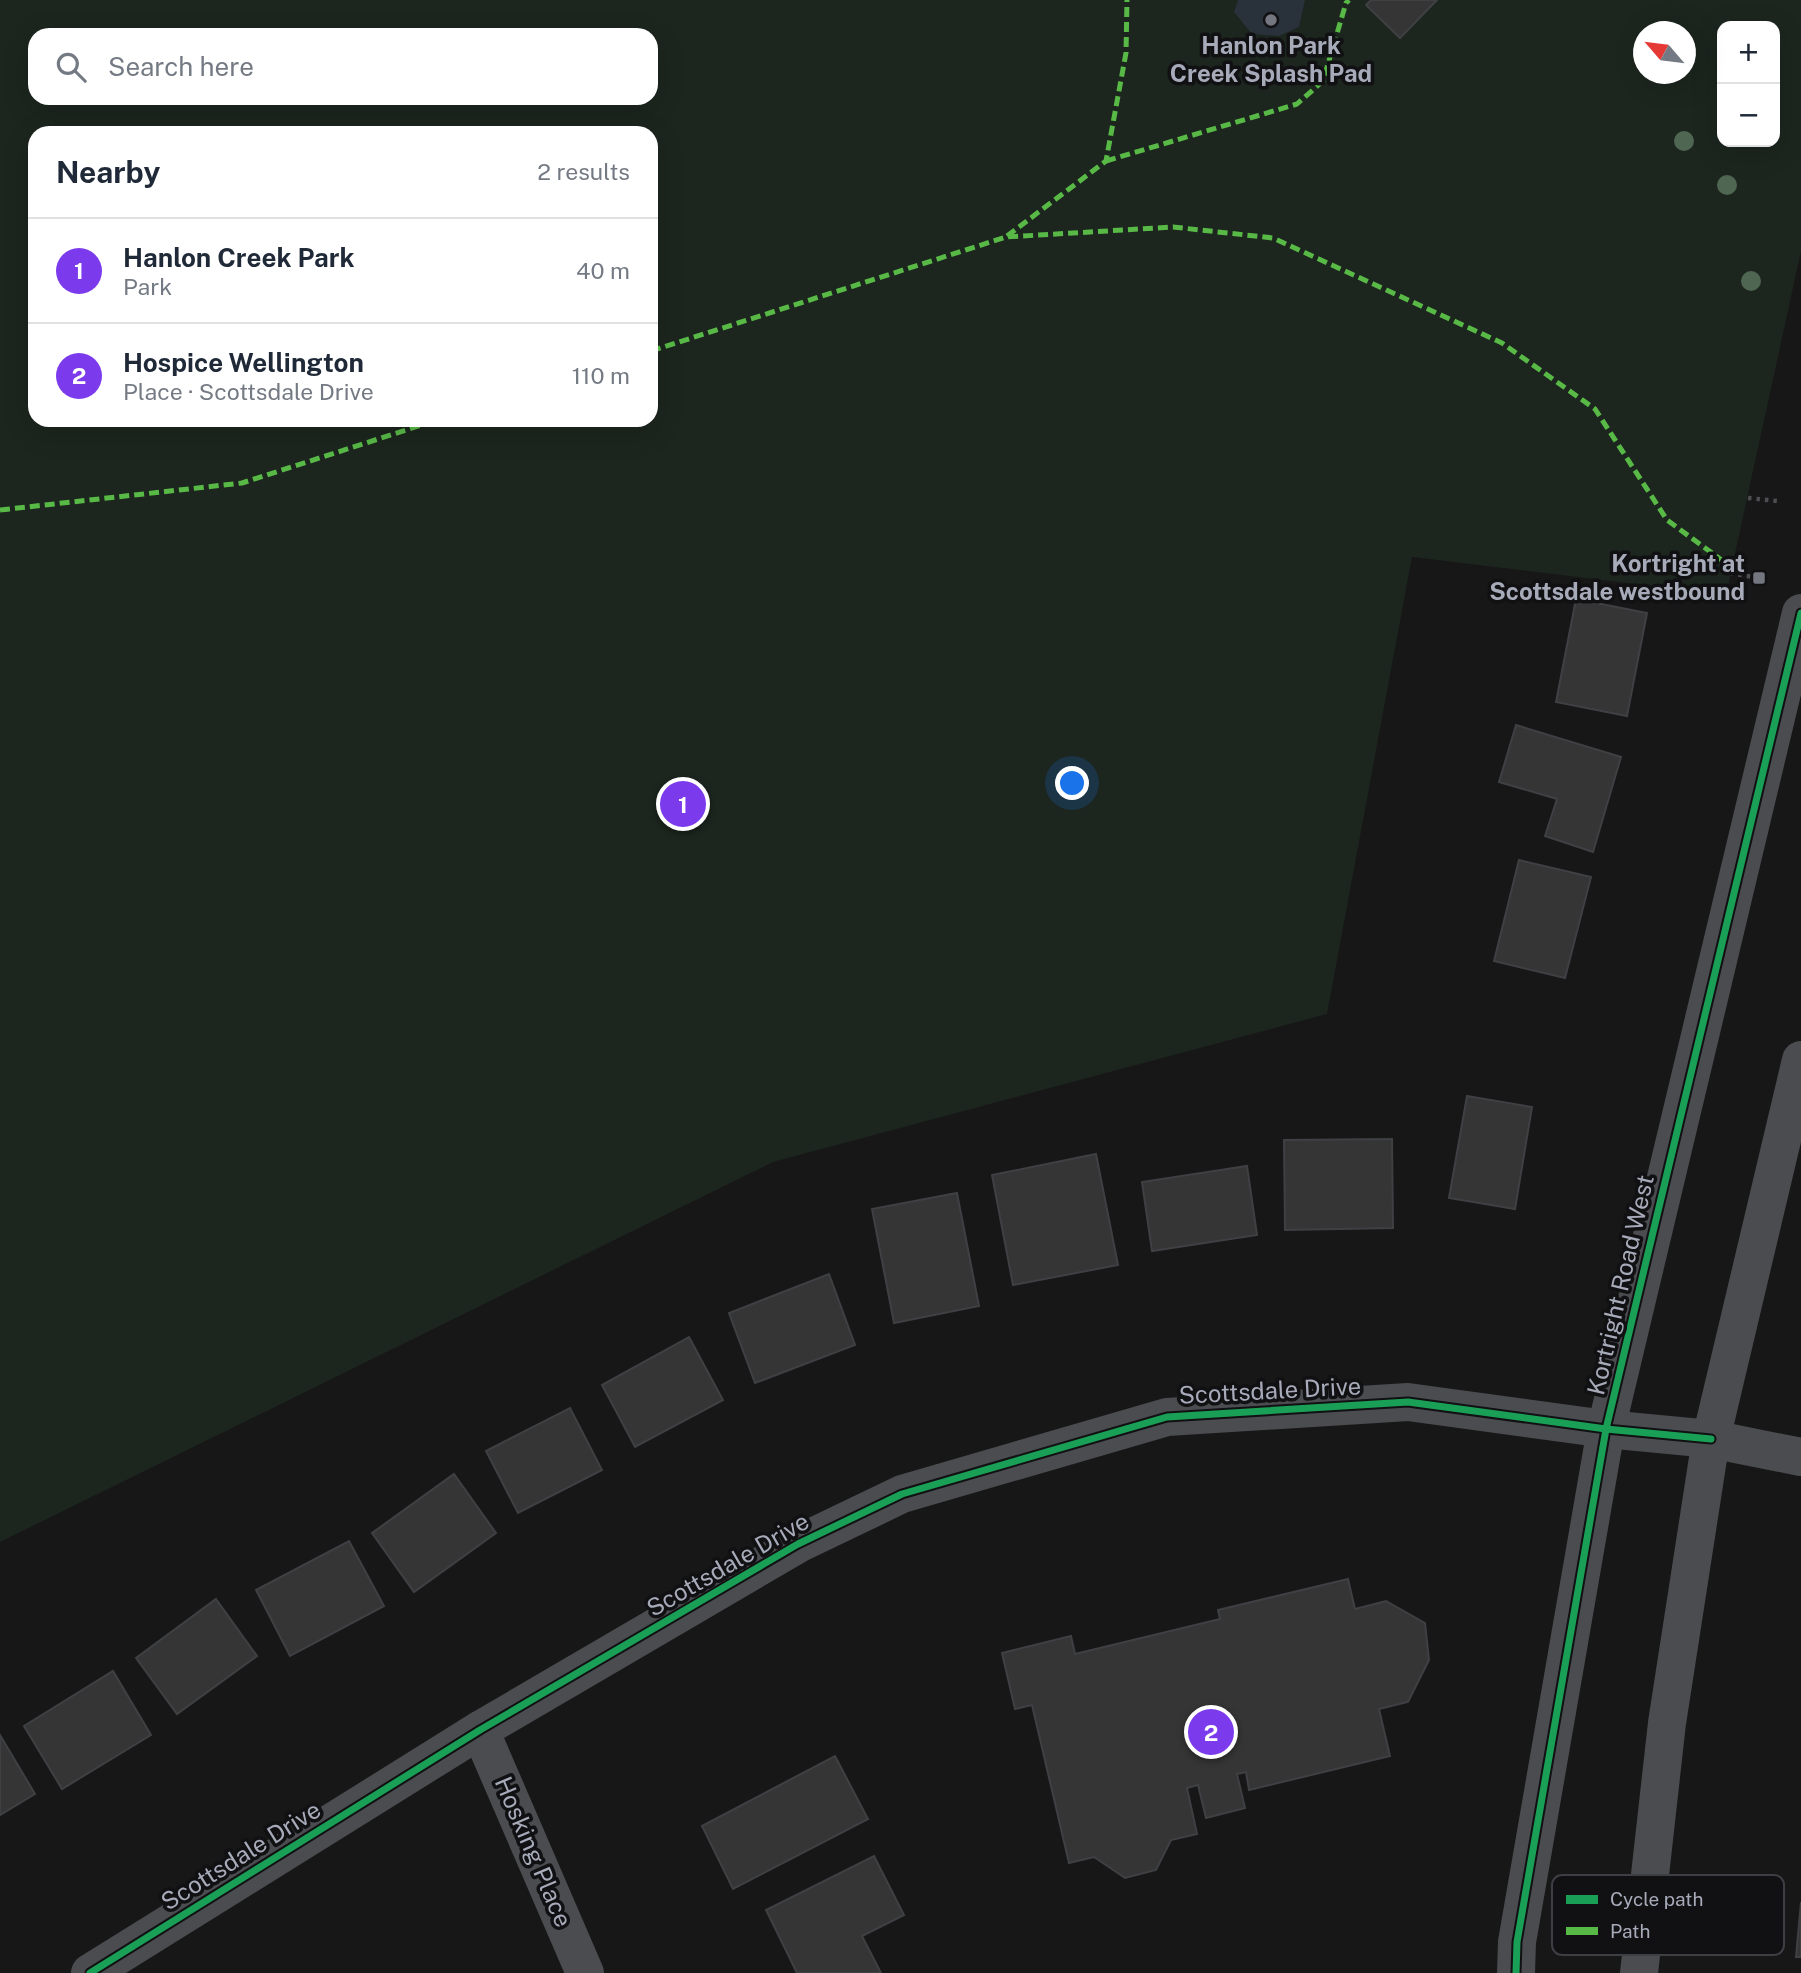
<!DOCTYPE html>
<meta charset="utf-8">
<style>
:root{--surface:#fff;--page:#f6f6f7;--text:#1f2937;--muted:#747a83;--line:#e0e1e3;--accent:#7c3aed}
body{margin:0;font-family:"Public Sans",sans-serif;background:var(--page);color:var(--text)}
.controls{position:absolute;right:21px;top:21px;display:grid;overflow:hidden;border-radius:14px;box-shadow:0 7px 28px #0002}
.controls button{width:63px;height:63px;display:grid;place-items:center;padding:0;border:0;border-bottom:2px solid var(--line);background:var(--surface);color:var(--text);font:35px sans-serif}
.compass{position:absolute;left:1633px;top:21px;width:63px;height:63px;border-radius:50%;background:var(--surface);box-shadow:0 7px 28px #0002;rotate:298deg}
.you{position:absolute;left:1073px;top:784px;width:24px;height:24px;margin:-18px;border:5px solid #fff;border-radius:50%;background:#1a73e8;box-shadow:0 0 0 10px #1a73e833}
.badge{display:grid;place-items:center;width:46px;height:46px;border-radius:50%;background:var(--accent);color:#fff;font-size:23px;font-weight:700}
.pin{position:absolute;translate:-50% -50%;border:4px solid #fff;box-shadow:0 2px 7px #0006}
.list{margin:0;padding:0;list-style:none}
h2{display:flex;justify-content:space-between;align-items:center;height:91px;margin:0;padding:0 28px;font-size:30px}
h2 small{font-size:23px;font-weight:400;color:var(--muted)}
.list li{display:grid;grid-template-columns:46px 1fr auto;gap:21px;align-items:center;box-sizing:border-box;height:105px;padding:0 28px;border-top:2px solid var(--line)}
.list b{display:block;font-size:26px;white-space:nowrap}
.list p{margin:0;font-size:23px;white-space:nowrap;color:var(--muted)}
.list em{font-size:23px;font-style:normal;color:var(--muted)}
.icon{flex:none;width:38px;height:38px;fill:none;stroke:currentColor;stroke-width:2;stroke-linecap:round;stroke-linejoin:round}
.map{position:relative;flex:none;width:1801px;height:1973px;overflow:hidden}
.search{position:absolute;background:var(--surface);box-shadow:0 7px 28px #0002;left:28px;top:28px;width:630px;height:77px;display:flex;align-items:center;gap:18px;box-sizing:border-box;padding:0 24px;border-radius:21px;color:var(--muted);font-size:26px}
.panel{position:absolute;background:var(--surface);box-shadow:0 7px 28px #0002;left:28px;top:126px;width:630px;height:301px;border-radius:21px}
.map>svg:first-child{display:block}
</style>
<div class="map">
<svg width="1801" height="1973" viewBox="0 0 1801 1973">
<rect width="100%" height="100%" fill="#171717"/>
<path fill="#1c251e" fill-rule="evenodd" d="M0,0H1801V251L1726,595L1412,557L1327,1014L773,1162L0,1542ZM1722,26H1775V142H1722ZM1644,32H1686V74H1644ZM35,35H651V98H35ZM35,133H651V420H35Z"/>
<path fill="#29313a" d="M1238,0H1305L1299,27L1279,36L1252,34L1234,12Z"/>
<g fill="#353536" stroke="#3f4043" stroke-width="2">
<path d="M1371,0H1437L1400,38L1366,5Z"/>
<path d="M1576,599L1647,613L1627,716L1556,702Z"/>
<path d="M1516,725L1621,757L1593,852L1545,836L1557,799L1499,782Z"/>
<path d="M1519,860L1591,877L1565,978L1494,961Z"/>
<path d="M1467,1096L1532,1107L1515,1209L1449,1198Z"/>
<path d="M1392,1139L1393,1228L1285,1230L1284,1140Z"/>
<path d="M1096,1154L1118,1265L1013,1285L992,1175Z"/>
<path d="M1247,1166L1257,1235L1152,1251L1142,1182Z"/>
<path d="M957,1193L979,1306L894,1323L872,1209Z"/>
<path d="M829,1274L855,1345L755,1383L729,1313Z"/>
<path d="M689,1337L723,1400L635,1447L602,1385Z"/>
<path d="M570,1408L602,1470L518,1513L486,1451Z"/>
<path d="M454,1474L496,1533L414,1592L372,1533Z"/>
<path d="M349,1541L384,1606L290,1656L256,1590Z"/>
<path d="M1348,1579L1355,1609L1386,1601L1425,1623L1429,1660L1408,1702L1379,1709L1390,1756L1249,1790L1246,1772L1237,1774L1245,1808L1206,1818L1198,1785L1187,1788L1197,1834L1171,1840L1156,1870L1125,1878L1094,1857L1069,1863L1032,1705L1015,1709L1002,1653L1071,1636L1075,1654L1220,1619L1218,1610Z"/>
<path d="M216,1599L257,1656L177,1714L136,1658Z"/>
<path d="M113,1671L151,1735L62,1789L24,1726Z"/>
<path d="M0,1735L35,1794L0,1815Z"/>
<path d="M835,1756L868,1819L733,1889L702,1826Z"/>
<path d="M874,1856L904,1915L862,1936L881,1973H797L766,1910Z"/>
<path d="M1801,1902V1957H1796Z"/>
</g>
<g fill="none" stroke-linecap="round" stroke-linejoin="round">
<g stroke="#4d4d52" stroke-width="4.5" stroke-dasharray="3.5 5" stroke-linecap="butt">
<path d="M1748,498L1777,501"/>
<path d="M1730,573L1759,578"/>
</g>
<g stroke="#4b4c50" stroke-width="38">
<path d="M1711,1439L1801,1457"/>
<path d="M480,1730L585,1973"/>
</g>
<g stroke="#4b4c50" stroke-width="38">
<path d="M90,1973L480,1730L798,1544L902,1494L1167,1417L1408,1402L1606,1429L1711,1439"/>
<path d="M1516,1973L1517,1942L1606,1429L1801,613"/>
<path d="M1639,1973L1667,1723L1711,1439L1801,1060"/>
</g>
<g stroke="#58b947" stroke-width="5" stroke-dasharray="10 5" stroke-linecap="butt">
<path d="M1106,161L1297,104L1323,81L1346,3L1349,0"/>
<path d="M1007,236L1106,161L1126,53L1127,0"/>
<path d="M651,351L1006,237L1173,227L1273,238L1502,343L1595,409L1667,520L1731,567"/>
<path d="M0,510L242,483L437,420"/>
</g>
<g stroke="#111113" stroke-width="11">
<g id="cycleway">
<path d="M90,1973L480,1730L798,1544L902,1494L1167,1417L1408,1402L1606,1429L1711,1439"/>
<path d="M1516,1973L1517,1942L1606,1429L1801,613"/>
</g>
</g>
<use href="#cycleway" stroke="#1a9f57" stroke-width="7"/>
</g>
<g fill="#4f6652">
<circle cx="1684" cy="141" r="10"/>
<circle cx="1727" cy="185" r="10"/>
<circle cx="1751" cy="281" r="10"/>
</g>
<g fill="#757780" stroke="#111113" stroke-width="2.5">
<circle cx="1271" cy="20" r="7"/>
<rect x="1752" y="571" width="14" height="14" rx="3.5"/>
</g>
<g text-anchor="middle" stroke-width="7" stroke-linejoin="round" paint-order="stroke">
<g font-size="24" font-weight="bold" fill="#a7abb9" stroke="#111113">
<text x="1271" y="54">Hanlon Park<tspan x="1271" dy="28">Creek Splash Pad</tspan></text>
<text x="1745" y="572" text-anchor="end">Kortright at<tspan x="1745" dy="28">Scottsdale westbound</tspan></text>
</g>
<g font-size="24" fill="#a7abb9" stroke="#111113">
<text transform="translate(1621 1285) rotate(-77)" y="8">Kortright Road West</text>
<text transform="translate(1270 1391) rotate(-3)" y="8">Scottsdale Drive</text>
<text transform="translate(728 1565) rotate(-30)" y="8">Scottsdale Drive</text>
<text transform="translate(533 1852) rotate(67)" y="8">Hosking Place</text>
<text transform="translate(241 1856) rotate(-32)" y="8">Scottsdale Drive</text>
</g>
</g>
<rect x="1552" y="1875" width="232" height="80" rx="10" fill="#111113" stroke="#3e3f45" stroke-width="2"/>
<rect x="1566" y="1895" width="32" height="9" fill="#1a9f57"/>
<rect x="1566" y="1927" width="32" height="8" fill="#58b947"/>
<g font-size="19" fill="#a7abb9">
<text x="1610" y="1906">Cycle path</text>
<text x="1610" y="1938">Path</text>
</g>
</svg>
<div class="controls">
<button>+</button>
<button>−</button>
</div>
<svg class="compass" viewBox="-18 -18 36 36"><path d="M0-13l5 13h-10z" fill="#e53935"/><path d="M0 13l5-13h-10z" fill="#747a83"/></svg>
<div class="you"></div>
<div class="pin badge" style="left:683px;top:804px">1</div>
<div class="pin badge" style="left:1211px;top:1732px">2</div>
<div class="search"><svg class="icon" aria-label="search" viewBox="0 0 24 24"><circle cx="10" cy="10" r="6"/><path d="M15 15l6 6"/></svg>Search here</div>
<section class="panel">
<h2>Nearby<small>2 results</small></h2>
<ul class="list">
<li><span class="badge">1</span><div><b>Hanlon Creek Park</b><p>Park</p></div><em>40 m</em></li>
<li><span class="badge">2</span><div><b>Hospice Wellington</b><p>Place · Scottsdale Drive</p></div><em>110 m</em></li>
</ul>
</section>
</div>
